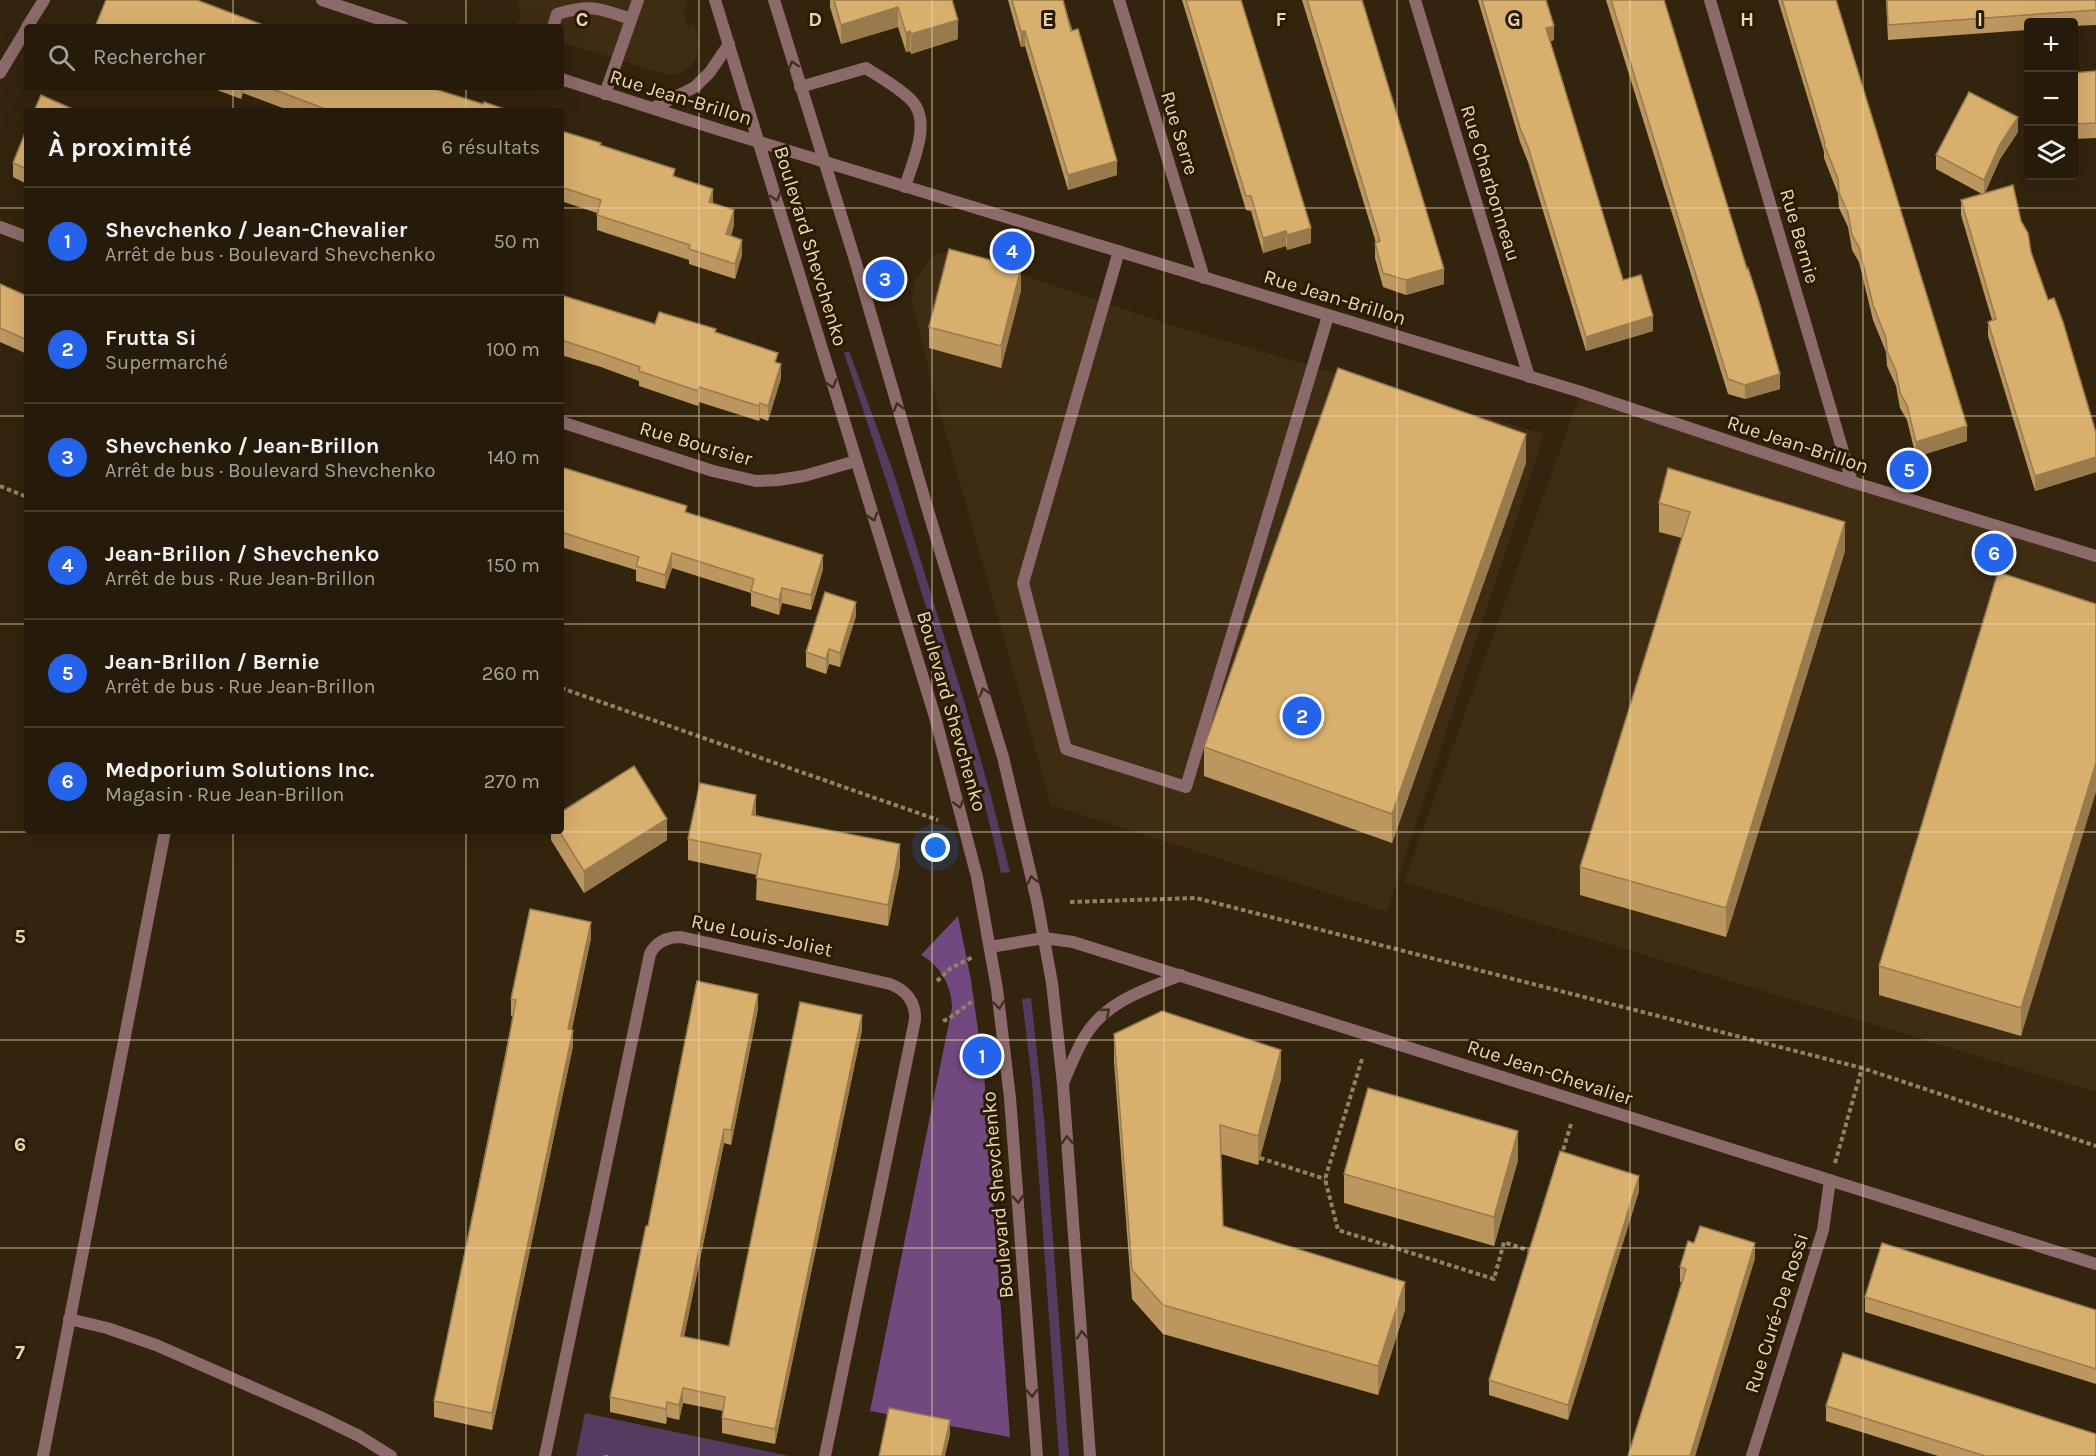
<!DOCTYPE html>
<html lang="fr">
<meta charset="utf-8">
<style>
:root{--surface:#261b0a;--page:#322818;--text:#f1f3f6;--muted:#a4a19c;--line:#42392b;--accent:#2563eb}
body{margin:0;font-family:Karla,sans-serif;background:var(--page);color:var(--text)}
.controls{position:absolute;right:18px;top:18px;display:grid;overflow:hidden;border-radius:6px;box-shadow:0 6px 24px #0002}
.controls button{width:54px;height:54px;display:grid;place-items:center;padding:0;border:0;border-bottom:2px solid var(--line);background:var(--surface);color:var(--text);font:30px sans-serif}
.you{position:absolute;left:936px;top:848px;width:21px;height:21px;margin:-15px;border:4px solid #fff;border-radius:50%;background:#1a73e8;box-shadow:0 0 0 9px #1a73e833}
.badge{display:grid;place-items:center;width:39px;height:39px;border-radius:50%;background:var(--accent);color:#fff;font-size:20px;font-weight:700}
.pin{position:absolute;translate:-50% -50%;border:3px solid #fff;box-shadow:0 2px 6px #0006}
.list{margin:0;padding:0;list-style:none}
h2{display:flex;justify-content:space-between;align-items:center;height:78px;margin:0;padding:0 24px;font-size:26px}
h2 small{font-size:20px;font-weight:400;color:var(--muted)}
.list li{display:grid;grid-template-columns:39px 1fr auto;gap:18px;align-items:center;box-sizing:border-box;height:108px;padding:0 24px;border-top:2px solid var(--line)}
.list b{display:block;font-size:22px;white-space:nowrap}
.list p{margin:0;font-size:20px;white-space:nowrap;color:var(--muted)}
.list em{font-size:20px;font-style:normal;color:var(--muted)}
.icon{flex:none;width:33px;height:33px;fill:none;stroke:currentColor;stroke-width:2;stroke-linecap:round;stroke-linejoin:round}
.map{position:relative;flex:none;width:2096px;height:1456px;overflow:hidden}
.search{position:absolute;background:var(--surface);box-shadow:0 6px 24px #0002;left:24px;top:24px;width:540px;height:66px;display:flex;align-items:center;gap:15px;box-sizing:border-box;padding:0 21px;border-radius:6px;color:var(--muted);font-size:22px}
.panel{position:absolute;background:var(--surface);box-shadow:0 6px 24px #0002;left:24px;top:108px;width:540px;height:726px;border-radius:6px}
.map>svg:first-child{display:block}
</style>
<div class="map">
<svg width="2096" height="1456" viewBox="0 0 2096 1456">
<rect width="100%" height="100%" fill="#33240d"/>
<g fill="#3f2d13">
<path d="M517,0H686L689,9L683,10L687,26L694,24L699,43L695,60L689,68L681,72L672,75L664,74L561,42V27H512L522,18Z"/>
<path d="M952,249L1002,268L1174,326L1544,434L1387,912L1051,805L934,391L912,302L914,282L932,256Z"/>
<path d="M1581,392L2096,556V1092L1404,882Z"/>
</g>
<g fill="#563b60">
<path d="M849,351L894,474L964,701L991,796L1010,872L1001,873C984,793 959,714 935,636C906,541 876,447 844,353Z"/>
<path d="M1031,998L1044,1118L1069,1456H1059L1032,1081L1022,999Z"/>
<path d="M585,1413L789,1456H576Z"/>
</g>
<path fill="#71497e" d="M958,916L971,980L984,1073L1010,1437L870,1411L952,1008C952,986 940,965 921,955Z"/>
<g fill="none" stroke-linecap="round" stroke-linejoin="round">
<g stroke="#948063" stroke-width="4" stroke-dasharray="4.5 3" stroke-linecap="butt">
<path d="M0,486L27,497"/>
<path d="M561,688L938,820"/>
<path d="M1070,902L1196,898L1862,1068L2096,1146"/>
<path d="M937,981L951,968L973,957"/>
<path d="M943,1021L948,1019L974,1000"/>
<path d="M1362,1059L1325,1179L1338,1230L1494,1279L1504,1242L1530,1251L1531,1247"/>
<path d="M1561,1157L1571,1124"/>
<path d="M1260,1158L1325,1179"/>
<path d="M1835,1163L1862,1068"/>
<path d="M606,1456V1455"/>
</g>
<g stroke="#8c6a6b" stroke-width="12">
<path d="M553,27L557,14C591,4 599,8 631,19"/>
<path d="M800,87L866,68C881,78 900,88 912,101C932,123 912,163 905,187"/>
<path d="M605,94L638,0"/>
<path d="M1119,251L1023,583L1066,749L1186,787L1328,316"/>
<path d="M69,1319L107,1328L156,1345L320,1417L359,1436L391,1456"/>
<path d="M43,1456L165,831"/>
</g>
<g stroke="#8c6a6b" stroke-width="12">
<path d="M322,0L403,27"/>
<path d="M1119,0L1204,278"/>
<path d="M1415,0L1529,377"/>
<path d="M1710,0L1852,482"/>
<path d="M27,27L44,0"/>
<path d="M0,73L27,28"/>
<path d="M561,79L720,130L1581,392L1852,482L2096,556"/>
<path d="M0,227L27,237"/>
<path d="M561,422L713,471L756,481L778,480L804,476L856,461"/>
<path d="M990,947L1044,938L1073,942L2096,1264"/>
<path d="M545,1456L650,954C656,942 667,937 681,937L890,984C906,990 916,1002 915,1020L825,1456"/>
<path d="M1752,1456L1823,1230L1830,1180"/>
</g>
<g stroke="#8c6a6b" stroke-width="12">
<path d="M715,0L935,717L977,877L997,989L1010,1098L1037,1456"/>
<path d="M774,0L855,260L929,514L1003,757L1037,901L1052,983L1063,1084L1090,1456"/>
<path d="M653,108L695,87L710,72L729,44"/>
<path d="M1063,1083C1070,1067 1076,1051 1085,1036C1106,1001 1145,990 1181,975"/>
</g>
</g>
<g fill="#bb965f">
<path d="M830,0H952L958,39L911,54L910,51L906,52L898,27L841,44L830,7Z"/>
<path d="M1008,0H1063L1117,175L1068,190L1025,46L1021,47Z"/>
<path d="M1182,0H1241L1311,243L1287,250L1286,246L1263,253L1251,211L1246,210Z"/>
<path d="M1302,0H1362L1444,284L1406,295L1383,287L1375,258V243H1376Z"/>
<path d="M1478,0H1546L1554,40L1550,41L1623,280L1653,331L1586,351L1528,162L1520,142Z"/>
<path d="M1606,0H1664L1780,389L1745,399L1728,394Z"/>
<path d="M1778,0H1836L1967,441L1916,457L1907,420L1900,408L1896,386L1887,366L1886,352L1873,320L1859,262L1852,250L1848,227L1839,208L1838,194L1824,158V152Z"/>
<path d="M1886,0H2096V25L2073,26V22H2028V30L1888,40Z"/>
<path d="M2096,71V138L2073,139V73Z"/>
<path d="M209,87H428L483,104L511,111H291L243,93L241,99Z"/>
<path d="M27,128V184L13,177V163Z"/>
<path d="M561,131L601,146L675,176L713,203L734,225L731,236L742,255L735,279L689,264V260L597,230V213L561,201Z"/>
<path d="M2018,132L2000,159L1985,193L2021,221L2031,252L2096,433V472L2035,491L1988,336V322L1992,320L1961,215V200L1982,194L1936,169V155Z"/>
<path d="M0,284L27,296V354L0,342Z"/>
<path d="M1021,290L1001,368L929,348V327Z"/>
<path d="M561,295L655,324L716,333L778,363L781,378L768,421L760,418L759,421L699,402L698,406L639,386V381L601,367L561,355Z"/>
<path d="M1526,463L1392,843L1204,776V747Z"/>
<path d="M561,467L687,512L823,569L811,610L782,603L779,615L751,606V593L672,568L665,589L636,581V570L561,547Z"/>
<path d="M1659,503L1845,551L1726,937L1580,895V867L1682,538L1659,532Z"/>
<path d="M2096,604L2021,1036L1879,995V966Z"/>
<path d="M856,616L840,667L829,664L826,674L806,667V652Z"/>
<path d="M756,815L900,866L888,926L756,900L757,875L688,860V839Z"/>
<path d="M551,831H561L667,840L584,893L551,840Z"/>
<path d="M591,938L572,1029L573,1046L492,1430L434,1417V1401L513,1016H511V999Z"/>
<path d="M758,1009L731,1145L724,1143L684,1337L729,1346L862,1030L775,1444L722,1433V1418L723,1411L683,1403L679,1420L667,1417L666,1424L610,1412V1397L648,1226Z"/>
<path d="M1114,1034L1281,1079L1258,1165L1221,1154L1223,1226L1405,1310L1378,1395L1163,1334L1132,1299L1114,1062Z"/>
<path d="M1518,1160L1494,1246L1344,1203V1174Z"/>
<path d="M1639,1191L1568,1420L1489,1395V1380Z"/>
<path d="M1755,1258L1695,1456H1628L1682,1283L1680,1282V1267Z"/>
<path d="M1865,1297L2096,1310V1384L1865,1312Z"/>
<path d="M1826,1406L2096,1456H1938L1826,1421Z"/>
</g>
<g fill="#987a4d">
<path d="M898,7V27L841,44V25Z"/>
<path d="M958,20V39L911,54V34Z"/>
<path d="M1554,26V40L1546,43V28Z"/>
<path d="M910,31V51L906,52V33Z"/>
<path d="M1025,31V46L1021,47V32Z"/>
<path d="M241,87H243V93L241,99Z"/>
<path d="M2018,117V132L2000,159L1984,195V180L2000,144Z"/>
<path d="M1117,161V175L1068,190V175Z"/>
<path d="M713,189V204L709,202Z"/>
<path d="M734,210V225L726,249V234Z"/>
<path d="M1311,228V243L1287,250V235Z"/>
<path d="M1286,231V246L1263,253V238Z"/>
<path d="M742,240V255L735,279V264Z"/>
<path d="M1021,268V290L1001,368V346Z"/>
<path d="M1444,269V284L1406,295V280Z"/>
<path d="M1653,316V331L1586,351V337Z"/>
<path d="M781,364V378L768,421V406Z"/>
<path d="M1780,374V389L1745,399V385Z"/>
<path d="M699,387V402L698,406V391Z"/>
<path d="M760,403V418L759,421V406Z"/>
<path d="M1967,426V441L1916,457V442Z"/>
<path d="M1526,434V463L1392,843V814Z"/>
<path d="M2096,457V472L2035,491V476Z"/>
<path d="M1845,522V551L1726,937V908Z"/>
<path d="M672,553V568L665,589V575Z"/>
<path d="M823,555V569L811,610V595Z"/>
<path d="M782,588V603L779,615V600Z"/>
<path d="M856,602V616L840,667V653Z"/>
<path d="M829,649V664L826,674V659Z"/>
<path d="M2096,763V792L2021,1036V1008Z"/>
<path d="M756,795V817L752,815Z"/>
<path d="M667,819V840L584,893V871Z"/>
<path d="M900,844V866L888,926V905Z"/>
<path d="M591,922V938L568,1045V1029Z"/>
<path d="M758,994V1009L731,1145V1130Z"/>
<path d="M862,1015V1030L775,1444V1429Z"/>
<path d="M573,1030V1046L492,1430V1413Z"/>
<path d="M1281,1050V1079L1258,1165V1136Z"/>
<path d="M724,1129V1143L681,1351V1336Z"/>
<path d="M1518,1131V1160L1494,1246V1217Z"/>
<path d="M1639,1176V1191L1568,1420V1405Z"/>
<path d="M1755,1243V1258L1695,1456H1690Z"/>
<path d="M1405,1282V1310L1378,1395V1366Z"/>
<path d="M683,1388V1403L679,1420V1405Z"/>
<path d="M667,1402V1417L666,1424V1409Z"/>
<path d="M950,1420V1435L945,1456H942Z"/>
</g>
<g fill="#d9af6e" stroke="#987a4d" stroke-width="1.5">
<path d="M106,0H197L263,25L262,27H95Z"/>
<path d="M834,0H952L958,20L911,34L910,31L906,33L898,7L841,25Z"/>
<path d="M1012,0H1063L1071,31L1078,29L1117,161L1068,175L1025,31L1021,32Z"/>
<path d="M1186,0H1241L1311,228L1287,235L1286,231L1263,238L1251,196H1246Z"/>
<path d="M1307,0H1362L1444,269L1406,280L1383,273L1375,243L1380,241Z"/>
<path d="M1482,0H1546L1554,26L1546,28L1623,280L1641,275L1653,316L1586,337L1528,147L1520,128Z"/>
<path d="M1611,0H1664L1747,269L1748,268L1759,302L1780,374L1745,385L1728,379Z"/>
<path d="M1782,0H1836L1967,426L1916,442L1907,405L1900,393L1896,371L1887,351L1886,338L1873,305L1859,247L1852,235L1848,213L1839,193L1838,179L1824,144L1825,143Z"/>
<path d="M1887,0H2096V10L1888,25Z"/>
<path d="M2096,71V123L2073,124V73Z"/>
<path d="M267,87H428L483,104L484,102L511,111H331Z"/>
<path d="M1969,92L2018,117L2000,144L1984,180L1936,155Z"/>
<path d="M41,95L77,111H34Z"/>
<path d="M27,128V169L13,163Z"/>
<path d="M561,131L601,143L600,145L675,169L673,176L713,189L709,202L734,210L726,234L742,240L735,264L689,249L690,245L597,215L601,200L561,187Z"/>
<path d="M2013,185L2021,221L2028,233L2031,252L2048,300L2054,298L2063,322L2096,433V457L2035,476L1988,322L1996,319L1961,200Z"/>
<path d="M949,249L1021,268L1001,346L929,327Z"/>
<path d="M0,284L27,296V340L0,328Z"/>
<path d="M561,295L655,324L659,312L716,329L715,332L778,353L775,362L781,364L768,406L760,403L759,406L699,387L698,391L639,371L640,367L601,353L561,340Z"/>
<path d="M1338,368L1526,434L1392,814L1204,747Z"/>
<path d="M561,467L687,506L685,512L823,555L811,595L782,588L779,600L751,591L754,579L672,553L665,575L636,566L639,557L561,532Z"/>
<path d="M1668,468L1845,522L1726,908L1580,867L1690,512L1659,503Z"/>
<path d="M1998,572L2096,604V763L2021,1008L1879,966Z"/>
<path d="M825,592L856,602L840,653L829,649L826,659L806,652Z"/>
<path d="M634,766L667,819L584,871L559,831H561V812Z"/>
<path d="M700,783L756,795L752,815L900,844L888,905L756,878L761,854L688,839Z"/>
<path d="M530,909L591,922L568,1029L573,1030L492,1413L434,1401L505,1060L516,1000L511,999Z"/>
<path d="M697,981L758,994L731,1130L724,1129L681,1336L729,1346L800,1002L862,1015L775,1429L722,1418L725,1397L683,1388L679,1405L667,1402L666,1409L610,1397L646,1226H648Z"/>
<path d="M1162,1011L1281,1050L1258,1136L1220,1125L1223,1226L1405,1282L1378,1366L1163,1305L1132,1270L1114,1034Z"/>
<path d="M1368,1088L1518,1131L1494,1217L1344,1174Z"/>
<path d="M1560,1151L1639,1176L1568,1405L1489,1380Z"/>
<path d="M1700,1226L1755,1243L1690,1456H1628L1686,1269L1680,1267L1688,1241L1694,1243Z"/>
<path d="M1882,1243L2096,1310V1369L1865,1297Z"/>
<path d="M1843,1353L2096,1434V1456H1985L1826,1406Z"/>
<path d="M889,1408L950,1420L942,1456H879Z"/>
</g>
<defs><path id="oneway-chevron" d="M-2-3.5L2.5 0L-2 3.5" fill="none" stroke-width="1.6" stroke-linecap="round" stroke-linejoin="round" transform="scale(1.5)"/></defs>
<g stroke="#422f1e">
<use href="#oneway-chevron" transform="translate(793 65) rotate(-107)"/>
<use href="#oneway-chevron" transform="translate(776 197) rotate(73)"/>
<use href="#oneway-chevron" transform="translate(832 384) rotate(73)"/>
<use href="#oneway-chevron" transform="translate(898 407) rotate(-106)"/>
<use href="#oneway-chevron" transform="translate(873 517) rotate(73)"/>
<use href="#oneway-chevron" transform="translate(984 692) rotate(-107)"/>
<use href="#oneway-chevron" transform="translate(959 804) rotate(76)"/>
<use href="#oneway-chevron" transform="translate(1032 880) rotate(-103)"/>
<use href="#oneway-chevron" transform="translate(999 1005) rotate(83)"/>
<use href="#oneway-chevron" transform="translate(1106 1012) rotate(-41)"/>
<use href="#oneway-chevron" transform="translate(1067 1140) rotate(-94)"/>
<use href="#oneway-chevron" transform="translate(1018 1199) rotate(86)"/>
<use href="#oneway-chevron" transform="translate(1082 1335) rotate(-94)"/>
<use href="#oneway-chevron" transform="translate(1032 1393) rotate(86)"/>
</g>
<path fill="none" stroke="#eed6b2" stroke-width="1.5" stroke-opacity="0.55" d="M233,0V27M466,0V27M699,0V1456M932,0V1456M1164,0V1456M1397,0V1456M1630,0V1456M1863,0V1456M233,87V111M466,87V111M0,208H27M561,208H2096M0,416H27M561,416H2096M0,624H27M561,624H2096M233,831V1456M466,831V1456M0,832H2096M0,1040H2096M0,1248H2096"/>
<g text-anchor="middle" stroke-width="6" stroke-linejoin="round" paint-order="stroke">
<g font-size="20" fill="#eed6b2" stroke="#291b04">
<text transform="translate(681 97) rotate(17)" y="7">Rue Jean-Brillon</text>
<text transform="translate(1180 133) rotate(73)" y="7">Rue Serre</text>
<text transform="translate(1491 183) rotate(73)" y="7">Rue Charbonneau</text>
<text transform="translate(1800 236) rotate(74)" y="7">Rue Bernie</text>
<text transform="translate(811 246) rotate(73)" y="7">Boulevard Shevchenko</text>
<text transform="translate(1335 297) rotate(17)" y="7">Rue Jean-Brillon</text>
<text transform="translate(696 443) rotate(16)" y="7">Rue Boursier</text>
<text transform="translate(1798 444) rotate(18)" y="7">Rue Jean-Brillon</text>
<text transform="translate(952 711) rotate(74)" y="7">Boulevard Shevchenko</text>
<text transform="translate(762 935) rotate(12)" y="7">Rue Louis-Joliet</text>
<text transform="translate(1550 1072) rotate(18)" y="7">Rue Jean-Chevalier</text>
<text transform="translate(997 1195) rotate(-95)" y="7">Boulevard Shevchenko</text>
<text transform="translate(1776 1313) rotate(-72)" y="7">Rue Curé-De Rossi</text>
</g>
</g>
<g font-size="20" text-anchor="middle" font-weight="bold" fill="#eed6b2" stroke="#291b04" stroke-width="6" stroke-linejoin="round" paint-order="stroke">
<text x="582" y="26">C</text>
<text x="815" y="26">D</text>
<text x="1048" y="26">E</text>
<text x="1281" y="26">F</text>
<text x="1514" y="26">G</text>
<text x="1747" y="26">H</text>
<text x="1980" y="26">I</text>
<text x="20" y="943">5</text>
<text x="20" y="1151">6</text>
<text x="20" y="1359">7</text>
</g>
</svg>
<div class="controls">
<button>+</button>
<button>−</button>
<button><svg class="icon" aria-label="layers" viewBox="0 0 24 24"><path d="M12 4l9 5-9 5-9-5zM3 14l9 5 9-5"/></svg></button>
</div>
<div class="you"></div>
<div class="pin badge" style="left:982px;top:1056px">1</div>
<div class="pin badge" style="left:1302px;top:716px">2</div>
<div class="pin badge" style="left:885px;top:279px">3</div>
<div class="pin badge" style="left:1012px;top:251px">4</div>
<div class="pin badge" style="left:1909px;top:470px">5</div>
<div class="pin badge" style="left:1994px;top:553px">6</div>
<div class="search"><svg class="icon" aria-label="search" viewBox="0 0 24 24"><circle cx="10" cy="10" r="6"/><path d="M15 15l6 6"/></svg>Rechercher</div>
<section class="panel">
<h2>À proximité<small>6 résultats</small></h2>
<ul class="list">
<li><span class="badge">1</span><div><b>Shevchenko / Jean-Chevalier</b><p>Arrêt de bus · Boulevard Shevchenko</p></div><em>50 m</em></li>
<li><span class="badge">2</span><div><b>Frutta Si</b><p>Supermarché</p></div><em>100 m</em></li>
<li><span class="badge">3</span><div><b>Shevchenko / Jean-Brillon</b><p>Arrêt de bus · Boulevard Shevchenko</p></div><em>140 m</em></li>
<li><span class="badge">4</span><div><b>Jean-Brillon / Shevchenko</b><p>Arrêt de bus · Rue Jean-Brillon</p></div><em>150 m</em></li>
<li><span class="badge">5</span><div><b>Jean-Brillon / Bernie</b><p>Arrêt de bus · Rue Jean-Brillon</p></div><em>260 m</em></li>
<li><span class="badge">6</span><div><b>Medporium Solutions Inc.</b><p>Magasin · Rue Jean-Brillon</p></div><em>270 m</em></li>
</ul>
</section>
</div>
